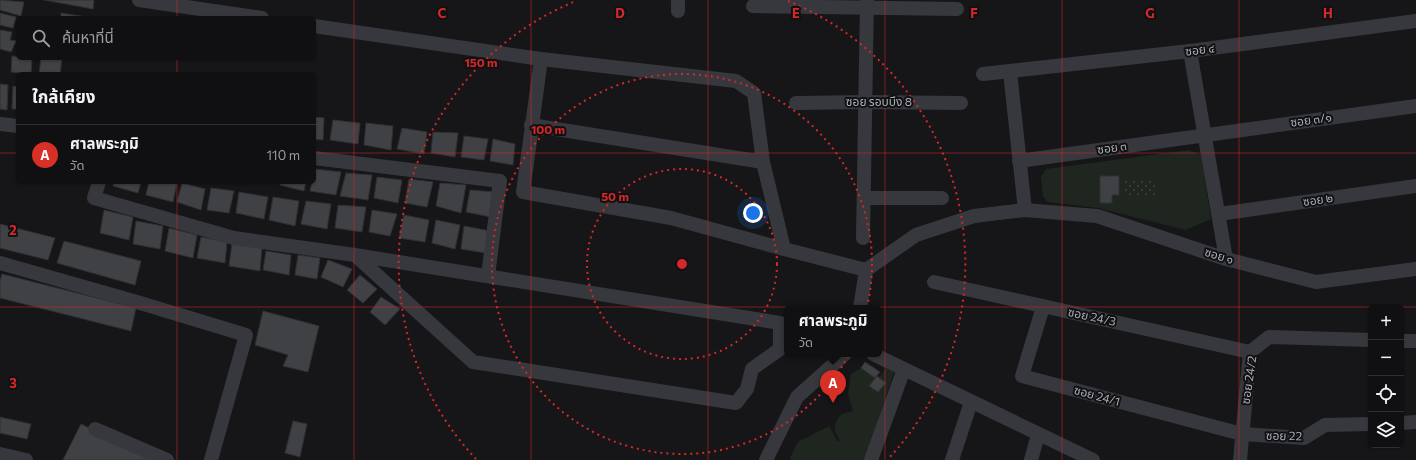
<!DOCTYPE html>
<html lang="th">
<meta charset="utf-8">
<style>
:root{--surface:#101012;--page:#19191b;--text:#f1f3f6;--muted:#9c9d9f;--line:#303032;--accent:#d93025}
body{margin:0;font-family:Commissioner,"Noto Sans Thai",sans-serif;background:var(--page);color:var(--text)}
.controls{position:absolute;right:12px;bottom:12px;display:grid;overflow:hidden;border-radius:6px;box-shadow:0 1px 3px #0004}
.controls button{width:36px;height:36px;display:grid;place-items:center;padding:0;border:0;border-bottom:1px solid var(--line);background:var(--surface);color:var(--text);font:20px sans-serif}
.you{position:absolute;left:753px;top:213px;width:14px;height:14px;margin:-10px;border:3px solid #fff;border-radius:50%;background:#1a73e8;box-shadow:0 0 0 6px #1a73e833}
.badge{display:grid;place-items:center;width:26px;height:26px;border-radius:50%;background:var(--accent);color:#fff;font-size:13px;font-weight:700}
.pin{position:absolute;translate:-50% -33px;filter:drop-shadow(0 1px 2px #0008)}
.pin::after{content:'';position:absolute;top:21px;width:14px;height:12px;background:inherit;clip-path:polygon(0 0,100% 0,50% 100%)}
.popup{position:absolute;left:784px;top:305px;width:98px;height:52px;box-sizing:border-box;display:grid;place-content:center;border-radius:6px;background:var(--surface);filter:drop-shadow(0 1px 3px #0005);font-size:13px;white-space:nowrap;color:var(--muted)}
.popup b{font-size:15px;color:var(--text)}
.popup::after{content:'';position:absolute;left:50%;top:100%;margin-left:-8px;border:8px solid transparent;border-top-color:var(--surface)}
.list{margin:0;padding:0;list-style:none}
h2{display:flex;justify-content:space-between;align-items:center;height:52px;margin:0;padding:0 16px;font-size:17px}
h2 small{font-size:13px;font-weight:400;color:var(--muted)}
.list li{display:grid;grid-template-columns:26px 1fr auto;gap:12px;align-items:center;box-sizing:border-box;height:60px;padding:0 16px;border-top:1px solid var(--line)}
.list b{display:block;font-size:15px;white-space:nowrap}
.list p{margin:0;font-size:13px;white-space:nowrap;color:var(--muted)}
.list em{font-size:13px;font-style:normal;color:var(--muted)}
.icon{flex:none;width:22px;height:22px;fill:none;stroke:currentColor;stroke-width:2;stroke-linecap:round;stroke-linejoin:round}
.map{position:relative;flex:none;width:1416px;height:460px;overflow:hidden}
.search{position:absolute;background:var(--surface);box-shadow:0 1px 3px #0004;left:16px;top:16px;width:300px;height:44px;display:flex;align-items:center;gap:10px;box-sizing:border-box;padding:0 14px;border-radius:6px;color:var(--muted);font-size:15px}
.panel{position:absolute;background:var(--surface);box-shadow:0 1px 3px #0004;left:16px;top:72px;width:300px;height:112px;border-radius:6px}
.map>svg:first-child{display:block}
</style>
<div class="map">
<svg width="1416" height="460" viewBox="0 0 1416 460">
<defs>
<pattern id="park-dots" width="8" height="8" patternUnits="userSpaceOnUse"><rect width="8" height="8" fill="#1e261f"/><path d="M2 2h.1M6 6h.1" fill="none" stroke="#3c433d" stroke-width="1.8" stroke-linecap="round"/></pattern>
</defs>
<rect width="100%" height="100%" fill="#161618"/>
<g fill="#1e261f">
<path d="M1189,150L1201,155L1211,219L1186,230L1098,208L1048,202L1043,197L1041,176L1046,169Z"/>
<path d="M861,368L875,378L869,386L878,392L885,383L879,378L886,368L894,372L865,460H791L790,458L798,442L829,426L838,442L840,440C833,431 833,422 842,414L853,411L848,394L851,374Z"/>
</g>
<rect fill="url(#park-dots)" x="1124" y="180" width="33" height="15"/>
<g fill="#404145" stroke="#303034">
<path d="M0,0L24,2L21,16L0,10Z"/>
<path d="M44,0H94L93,9Z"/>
<path d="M0,13L16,17L13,28L0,25Z"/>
<path d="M61,13L87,17L86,18H61Z"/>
<path d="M0,30L12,32L10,40L16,41L11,52L0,49Z"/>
<path d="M12,56L32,58L31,74L11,72Z"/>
<path d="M41,58H62L60,74H39Z"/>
<path d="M0,84L8,85L7,110L0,109Z"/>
<path d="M13,86L18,87V109H12Z"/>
<path d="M314,117L324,118L323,140L314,139Z"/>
<path d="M333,120L360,123L358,144L330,140Z"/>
<path d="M366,123L393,126L391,150L364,145Z"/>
<path d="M402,128L427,132L424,154L397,149Z"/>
<path d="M433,132L458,133L455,157L431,153Z"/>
<path d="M464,136L488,139L484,160L461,157Z"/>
<path d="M493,139L515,144L513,165L490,161Z"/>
<path d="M315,169L341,172L336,195L310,191L312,182H314Z"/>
<path d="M346,173L372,175L368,200L340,196Z"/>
<path d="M1100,176H1119V195H1112V203H1100Z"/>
<path d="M377,177L402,180L398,203L374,198Z"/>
<path d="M409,179L433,182L427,207L405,203Z"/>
<path d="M114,182H141L138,193L113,186Z"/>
<path d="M149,182H177L173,202L146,195Z"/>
<path d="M280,182H306L304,191L280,185Z"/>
<path d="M182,183L205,189L201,210L177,202Z"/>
<path d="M440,183L466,185L461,213L436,206Z"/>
<path d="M211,188L234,191L229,213L207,210Z"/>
<path d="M470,190L494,192L491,217L466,212Z"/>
<path d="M239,192L268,197L264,219L236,213Z"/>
<path d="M273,197L299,201L295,226L269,220Z"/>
<path d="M306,201L331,204L327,229L301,224Z"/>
<path d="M338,205L366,207L362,232L335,228Z"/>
<path d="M104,210L133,217L129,240L100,233Z"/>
<path d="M372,210L397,214L390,236L369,232Z"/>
<path d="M404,215L429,220L425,242L399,238Z"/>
<path d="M436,220L460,225L455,249L432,243Z"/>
<path d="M136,221L163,226L160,249L133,244Z"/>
<path d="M0,224L55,238L48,260L0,248Z"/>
<path d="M464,226L490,231L486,253L461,249Z"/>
<path d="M169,228L197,235L193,258L165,251Z"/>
<path d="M201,237L227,242L225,263L197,258Z"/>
<path d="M64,241L141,261L135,285L57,263Z"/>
<path d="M232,243L262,248L260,271L229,266Z"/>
<path d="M266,251L291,255L289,275L263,270Z"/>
<path d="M298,255L320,258L317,279L295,275Z"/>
<path d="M328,260L352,269L343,287L321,277Z"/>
<path d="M2,274L136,308L131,331L0,298V281Z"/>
<path d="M360,275L377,289L363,303L347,290Z"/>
<path d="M381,297L400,309L385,325L370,312Z"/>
<path d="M263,311L319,326L308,372L283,366L288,355L255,345Z"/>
<path d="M865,362L880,372L875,378L861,368Z"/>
<path d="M877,376L886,383L878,392L869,386Z"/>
<path d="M0,417L31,424L27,439L0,433Z"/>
<path d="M293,421L307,424L300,457L285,453Z"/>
<path d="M81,424L156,460H63Z"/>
</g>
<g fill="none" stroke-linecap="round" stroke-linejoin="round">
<g stroke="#37383d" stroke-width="14">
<path d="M139,0L262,18"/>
<path d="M678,0V11"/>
<path d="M753,6L957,9"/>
<path d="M314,26L541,59L736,81L754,93L763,162L784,249L866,270L916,235L974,216L1025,210L1097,216L1226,259L1316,282L1416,269"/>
<path d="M1190,51L1226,259"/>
<path d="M541,59L523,192L671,218L784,249"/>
<path d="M1010,72L1025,210"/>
<path d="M983,74L1190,51L1416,21"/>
<path d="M796,103L865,102L961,103"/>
<path d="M0,124L18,126"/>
<path d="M531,125L763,162"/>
<path d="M314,158L500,181L488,276"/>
<path d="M1019,161L1416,106"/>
<path d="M99,182L94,198L234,238L355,255L780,323V349L752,369L747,389L736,403L473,362L355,255"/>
<path d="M864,198H942"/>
<path d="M1219,214L1416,186"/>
<path d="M863,238L867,0"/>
<path d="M0,263L137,302L246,335L211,460"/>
<path d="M934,282L1250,352"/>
<path d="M1043,307L1022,376L1242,434L1304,438L1325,425L1371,424"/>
<path d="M860,308L866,270"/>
<path d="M1401,341H1416"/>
<path d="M873,354L1093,460"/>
<path d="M1401,423L1416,422"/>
<path d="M95,429L167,460"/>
<path d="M0,454L26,460"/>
<path d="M766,460L797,397L845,354"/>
<path d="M871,460L904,369"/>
<path d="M952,460L971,402"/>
<path d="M1031,460L1038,435"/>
<path d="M1240,460L1250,352L1269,337L1371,340"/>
</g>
</g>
<path fill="none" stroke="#d62828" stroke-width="1" stroke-opacity="0.55" d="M177,0V18M354,0V460M531,0V460M708,0V460M885,0V460M1062,0V460M1239,0V460M177,58V74M0,153H18M314,153H1416M177,182V460M0,307H1416"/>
<g fill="none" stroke="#d62828" stroke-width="2" stroke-dasharray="2 4">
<circle cx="682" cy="264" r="95"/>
<circle cx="682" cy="264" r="190"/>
<path d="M476 459A284 284 0 0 1 576 1M788 1A284 284 0 0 1 888 459"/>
</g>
<g text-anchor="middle" stroke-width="4" stroke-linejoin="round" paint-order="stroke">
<g font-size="12" fill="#a8adb8" stroke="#111113">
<text transform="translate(1200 50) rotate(-7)" y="4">ซอย ๔</text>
<text x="879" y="106">ซอย รอบบึง 8</text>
<text transform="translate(1311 120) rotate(-8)" y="4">ซอย ๓/๑</text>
<text transform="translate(1112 148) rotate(-8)" y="4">ซอย ๓</text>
<text transform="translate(1318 200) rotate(-8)" y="4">ซอย ๒</text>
<text transform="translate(1219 256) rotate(17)" y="4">ซอย ๑</text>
<text transform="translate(1092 317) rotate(12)" y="4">ซอย 24/3</text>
<text transform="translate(1249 380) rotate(-82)" y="4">ซอย 24/2</text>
<text transform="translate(1097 396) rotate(15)" y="4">ซอย 24/1</text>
<text transform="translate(1284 436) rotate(1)" y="4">ซอย 22</text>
</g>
</g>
<g font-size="13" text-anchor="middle" font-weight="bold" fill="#d62828" stroke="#111113" stroke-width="4" stroke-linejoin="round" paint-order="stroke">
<text x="442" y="18">C</text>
<text x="620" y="18">D</text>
<text x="796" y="18">E</text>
<text x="974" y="18">F</text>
<text x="1150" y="18">G</text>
<text x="1328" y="18">H</text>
<text x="13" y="235">2</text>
<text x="13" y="388">3</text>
</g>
<circle cx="682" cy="264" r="6" fill="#d62828" stroke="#111113" stroke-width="2"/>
<g font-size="12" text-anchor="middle" font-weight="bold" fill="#d62828" stroke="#111113" stroke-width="4" stroke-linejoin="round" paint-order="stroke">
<text x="481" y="67">150 m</text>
<text x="548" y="134">100 m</text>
<text x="615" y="201">50 m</text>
</g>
</svg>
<div class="controls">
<button>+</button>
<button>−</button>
<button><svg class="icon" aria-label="locate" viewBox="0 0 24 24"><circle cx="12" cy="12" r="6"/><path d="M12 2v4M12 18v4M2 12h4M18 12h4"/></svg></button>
<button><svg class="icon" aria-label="layers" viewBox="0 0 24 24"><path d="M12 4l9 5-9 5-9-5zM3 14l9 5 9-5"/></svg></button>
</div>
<div class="you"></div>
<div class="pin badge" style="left:833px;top:403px">A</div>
<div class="popup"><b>ศาลพระภูมิ</b>วัด</div>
<div class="search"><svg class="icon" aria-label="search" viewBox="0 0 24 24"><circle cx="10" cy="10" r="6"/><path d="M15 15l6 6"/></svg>ค้นหาที่นี่</div>
<section class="panel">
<h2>ใกล้เคียง<small></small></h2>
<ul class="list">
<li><span class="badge">A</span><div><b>ศาลพระภูมิ</b><p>วัด</p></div><em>110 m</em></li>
</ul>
</section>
</div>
